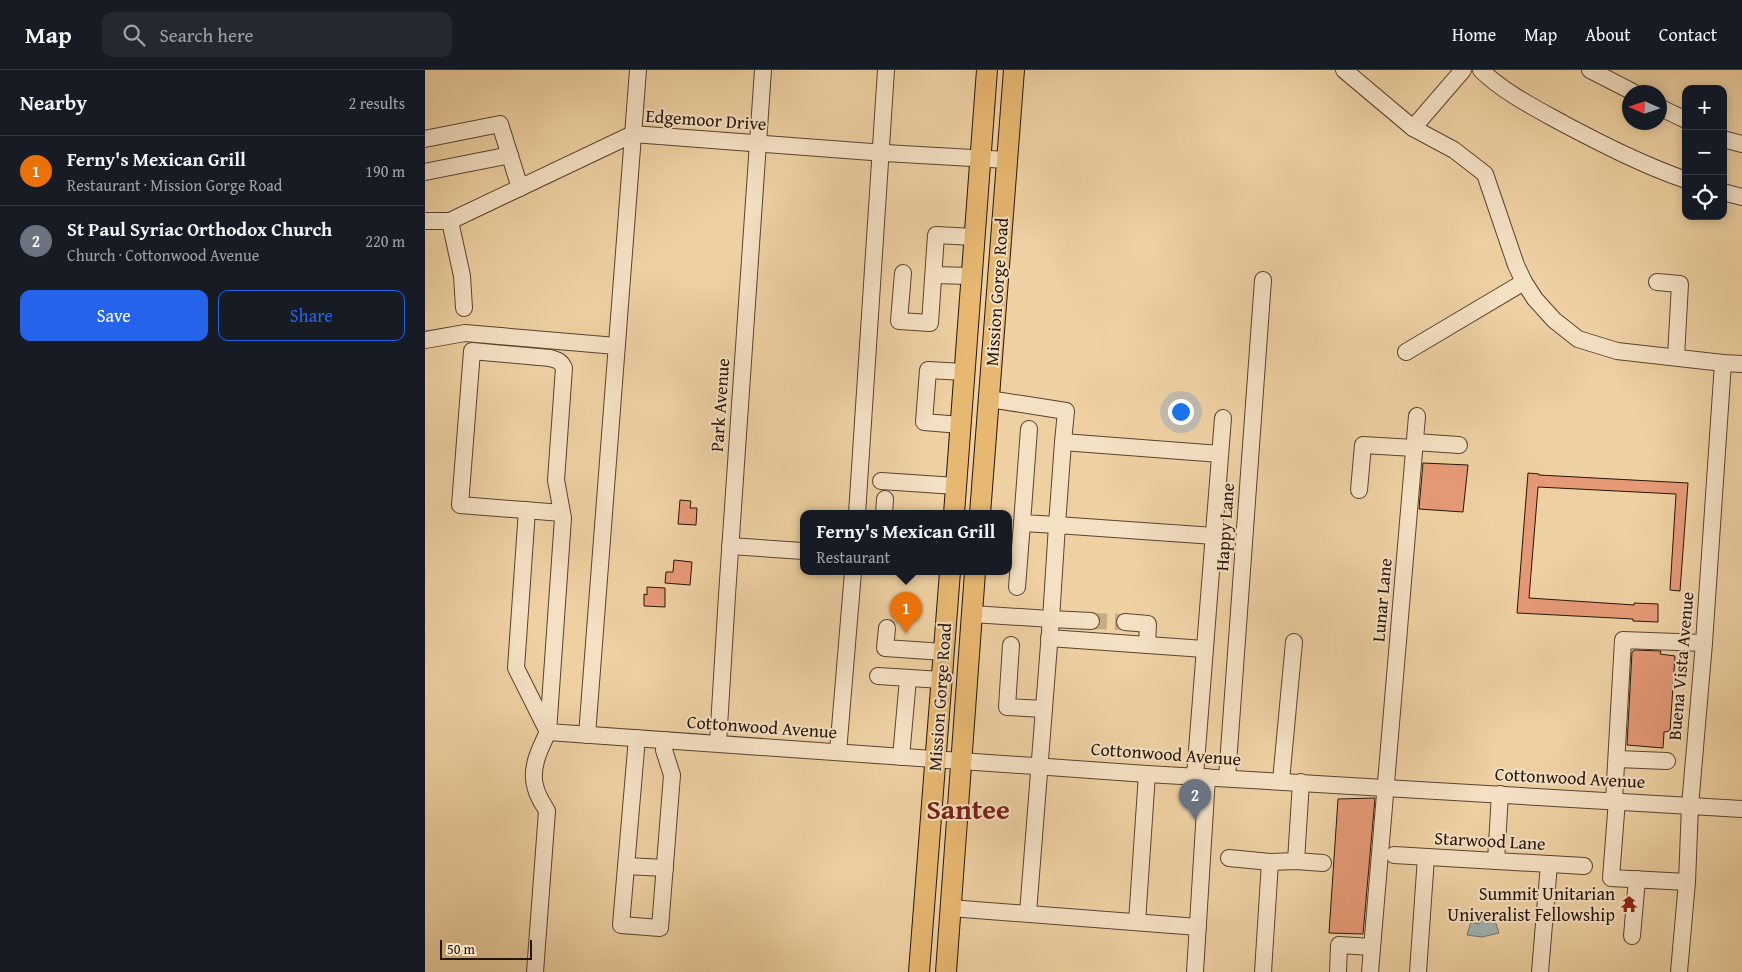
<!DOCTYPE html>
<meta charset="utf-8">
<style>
:root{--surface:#171b24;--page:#242831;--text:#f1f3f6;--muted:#9ea1a6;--line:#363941;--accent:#2563eb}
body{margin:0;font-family:"Gentium Book Plus",serif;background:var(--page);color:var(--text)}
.controls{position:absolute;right:15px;top:15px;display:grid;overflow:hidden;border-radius:10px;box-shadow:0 2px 12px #0003}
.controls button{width:45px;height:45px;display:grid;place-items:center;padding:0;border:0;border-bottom:1px solid var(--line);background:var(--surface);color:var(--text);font:25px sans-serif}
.compass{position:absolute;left:1197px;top:15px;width:45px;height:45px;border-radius:50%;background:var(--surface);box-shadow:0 2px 12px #0003;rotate:273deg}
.scale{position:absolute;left:15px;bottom:12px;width:92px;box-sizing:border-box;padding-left:5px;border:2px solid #261509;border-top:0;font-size:14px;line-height:18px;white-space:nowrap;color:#261509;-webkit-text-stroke:4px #f4e0c3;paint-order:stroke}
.you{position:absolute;left:755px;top:341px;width:18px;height:18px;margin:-12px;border:4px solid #fff;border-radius:50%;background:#1a73e8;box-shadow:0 0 0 8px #1a73e833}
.badge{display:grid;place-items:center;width:32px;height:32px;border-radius:50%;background:var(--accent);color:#fff;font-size:16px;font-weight:700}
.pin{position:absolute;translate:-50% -41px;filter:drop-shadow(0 1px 2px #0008)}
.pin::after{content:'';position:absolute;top:26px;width:18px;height:15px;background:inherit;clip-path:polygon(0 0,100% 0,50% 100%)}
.popup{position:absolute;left:375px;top:440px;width:212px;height:65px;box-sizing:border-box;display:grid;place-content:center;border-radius:10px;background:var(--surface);filter:drop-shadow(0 1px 4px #0005);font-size:16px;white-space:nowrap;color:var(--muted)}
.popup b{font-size:19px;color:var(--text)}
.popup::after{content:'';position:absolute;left:50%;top:100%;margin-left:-10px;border:10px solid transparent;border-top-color:var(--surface)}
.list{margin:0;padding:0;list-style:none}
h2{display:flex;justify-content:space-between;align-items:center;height:65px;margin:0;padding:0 20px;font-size:21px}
h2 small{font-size:16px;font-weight:400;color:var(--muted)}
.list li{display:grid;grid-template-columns:32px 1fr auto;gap:15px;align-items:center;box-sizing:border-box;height:70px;padding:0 20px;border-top:1px solid var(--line)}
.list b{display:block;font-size:19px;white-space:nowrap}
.list p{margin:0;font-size:16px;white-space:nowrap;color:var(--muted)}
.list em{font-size:16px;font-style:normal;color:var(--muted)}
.actions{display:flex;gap:10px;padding:15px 20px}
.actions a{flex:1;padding:11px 0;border:1px solid var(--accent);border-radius:10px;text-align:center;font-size:18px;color:var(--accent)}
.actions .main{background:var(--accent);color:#fff}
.icon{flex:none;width:28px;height:28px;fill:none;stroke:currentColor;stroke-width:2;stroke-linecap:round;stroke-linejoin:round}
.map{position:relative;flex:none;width:1317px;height:902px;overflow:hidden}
header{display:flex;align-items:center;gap:30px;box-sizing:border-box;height:70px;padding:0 25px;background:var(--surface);border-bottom:1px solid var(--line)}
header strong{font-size:24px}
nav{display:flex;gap:28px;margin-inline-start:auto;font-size:18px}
.search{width:350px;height:45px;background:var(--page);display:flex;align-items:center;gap:12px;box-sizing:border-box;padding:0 18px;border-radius:10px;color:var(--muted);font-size:19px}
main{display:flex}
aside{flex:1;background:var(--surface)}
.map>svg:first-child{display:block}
</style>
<header>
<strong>Map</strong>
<div class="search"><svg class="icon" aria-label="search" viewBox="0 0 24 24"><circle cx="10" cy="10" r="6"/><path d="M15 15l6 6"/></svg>Search here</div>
<nav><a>Home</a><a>Map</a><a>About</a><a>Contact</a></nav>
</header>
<main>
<aside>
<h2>Nearby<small>2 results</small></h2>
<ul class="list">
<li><span class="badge" style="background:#e8710a">1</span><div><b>Ferny's Mexican Grill</b><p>Restaurant · Mission Gorge Road</p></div><em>190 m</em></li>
<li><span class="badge" style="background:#6b7280">2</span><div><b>St Paul Syriac Orthodox Church</b><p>Church · Cottonwood Avenue</p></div><em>220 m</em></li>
</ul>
<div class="actions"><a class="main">Save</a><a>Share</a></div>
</aside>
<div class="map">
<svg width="1317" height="902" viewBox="0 0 1317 902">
<rect width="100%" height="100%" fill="#eed0a2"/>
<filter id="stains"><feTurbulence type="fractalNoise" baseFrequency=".004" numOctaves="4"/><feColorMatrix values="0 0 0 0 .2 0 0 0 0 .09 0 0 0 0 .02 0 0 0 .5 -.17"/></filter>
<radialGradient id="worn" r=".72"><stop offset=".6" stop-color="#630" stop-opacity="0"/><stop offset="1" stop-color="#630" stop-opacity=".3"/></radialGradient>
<path fill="#9fb3b2" stroke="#6f746e" d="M1057,848L1060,849L1062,853L1070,851L1074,863L1057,867L1042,865L1046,852L1054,854Z"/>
<g fill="#e69976" stroke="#261509">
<path d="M998,393L1043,395L1038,442L994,439Z"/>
<path d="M1103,403L1114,404V405L1263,413L1255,521L1245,520L1251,424L1113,417L1104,528L1209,535V533L1233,534V552L1208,551V549L1092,543Z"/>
<path d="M255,430L266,431L265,438H272L271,455L253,454Z"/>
<path d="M249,490L267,492L265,515L240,513L241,502H248Z"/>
<path d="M222,517L240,518V537L219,536V524L222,525Z"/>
<path d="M1210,580L1236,581L1235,584L1250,586L1245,661L1239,662L1238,678L1202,675L1207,582Z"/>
<path d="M950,728L938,864L904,863L913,729Z"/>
</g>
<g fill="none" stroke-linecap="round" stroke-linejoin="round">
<path stroke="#c6ab83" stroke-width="16" stroke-dasharray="16 8" stroke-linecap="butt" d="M666,551L700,552"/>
<g stroke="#58442f" stroke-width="18">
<g id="minor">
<path d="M919,0L988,58L1029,80L1060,104L1091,195L1099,212L1110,229L1129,250L1153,269L1192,281L1298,293L1317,294"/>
<path d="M1056,0C1078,22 1112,39 1139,54C1179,75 1218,95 1261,110"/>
<path d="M1165,0L1208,22"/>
<path d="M1234,37L1261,50"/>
<path d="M988,58L1038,0"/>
<path d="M0,69L75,54L95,118"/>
<path d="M1298,69L1317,74"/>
<path d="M0,102L85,85"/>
<path d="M1298,122L1317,127"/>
<path d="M0,151H25L208,64L460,83L582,90"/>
<path d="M25,151L37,206L39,238"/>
<path d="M478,203L474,251L505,253L511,165L549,167"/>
<path d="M509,205L546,206"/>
<path d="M1232,212L1255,214L1251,287"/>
<path d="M0,270L40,263L191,276"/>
<path d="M981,282L1099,212"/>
<path d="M564,329L641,341L638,372"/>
<path d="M535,355L499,352L503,300L539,302"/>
<path d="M604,359L597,453L632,455L638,372L795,384"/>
<path d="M990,372L1034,375"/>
<path d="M456,411L531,416"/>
<path d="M934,420L938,375L989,378"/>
<path d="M102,440L91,598L123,662"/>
<path d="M432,444L461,0"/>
<path d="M459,444L460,429"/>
<path d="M305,476L378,481"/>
<path d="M592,517L597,453"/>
<path d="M547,544L626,549L603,843"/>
<path d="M666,551L626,549L632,455L789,466"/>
<path d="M700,552L723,554L722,575"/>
<path d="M462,558L460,578L519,582"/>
<path d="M624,568L779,579"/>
<path d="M586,575L582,637L619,639"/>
<path d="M453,606L517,610"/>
<path d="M123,662L722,704L1317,739"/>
<path d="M162,665L213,0"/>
<path d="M212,668L196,855L235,858L247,705L239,680L241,670"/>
<path d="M293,673L302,525L338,0"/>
<path d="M413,682L428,502"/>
<path d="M476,687L483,609"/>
<path d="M1192,689L1242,691"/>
<path d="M770,706L798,348"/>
<path d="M802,708L838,210"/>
<path d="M856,711L869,572"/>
<path d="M1189,730L1198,570L1279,573"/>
<path d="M1192,730L1186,808L1262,812"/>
<path d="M969,785L1159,796"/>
<path d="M804,788L845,792L871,791L898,793"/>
<path d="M871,791L876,712"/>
<path d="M1071,791L1075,724"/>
<path d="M201,796L240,798"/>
<path d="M525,838L773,857"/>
<path d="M712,852L722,704"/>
<path d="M1207,866L1212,809"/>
<path d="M110,902L122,741C118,734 113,727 111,719C104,700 115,678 123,662L138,448L131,410L139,298C136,291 132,290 125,288L47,281L35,435L137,443"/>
<path d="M770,902L782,707"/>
<path d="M838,902L845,792"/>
<path d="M913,902L914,875L947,877"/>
<path d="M945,902L992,346"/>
<path d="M993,902L1001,787"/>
<path d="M1115,902L1124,794"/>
<path d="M1254,902L1262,812L1265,736L1279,573L1298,293"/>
</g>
</g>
<g stroke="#261509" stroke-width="22">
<g id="major">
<path d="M529,444L562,0"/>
<path d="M555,444L589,0"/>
<path d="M494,902L525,502"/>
<path d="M521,902L550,502"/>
</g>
</g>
<use href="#minor" stroke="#f4e0c3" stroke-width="16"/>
<use href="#major" stroke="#e7b871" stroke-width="20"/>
</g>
<defs>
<g id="temple-bare" transform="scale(1.35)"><path d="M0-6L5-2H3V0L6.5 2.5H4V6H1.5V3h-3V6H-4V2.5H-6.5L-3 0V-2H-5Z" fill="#8f2418" stroke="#f4e0c3" stroke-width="2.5" paint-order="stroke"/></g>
</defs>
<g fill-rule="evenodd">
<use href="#temple-bare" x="1204" y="834"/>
</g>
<g text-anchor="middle" stroke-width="4" stroke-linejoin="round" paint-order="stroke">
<g font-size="18" fill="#261509" stroke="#f4e0c3">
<text transform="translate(281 50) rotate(4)" y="6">Edgemoor Drive</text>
<text transform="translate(572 222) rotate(-86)" y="6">Mission Gorge Road</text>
<text transform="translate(295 335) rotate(-86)" y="6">Park Avenue</text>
<text transform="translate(800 457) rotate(-86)" y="6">Happy Lane</text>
<text transform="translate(957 530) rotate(-85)" y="6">Lunar Lane</text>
<text transform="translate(1256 596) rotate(-85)" y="6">Buena Vista Avenue</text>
<text transform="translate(515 627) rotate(-86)" y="6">Mission Gorge Road</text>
<text transform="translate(337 657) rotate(4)" y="6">Cottonwood Avenue</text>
<text transform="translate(741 684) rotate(4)" y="6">Cottonwood Avenue</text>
<text transform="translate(1145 708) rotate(3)" y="6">Cottonwood Avenue</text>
<text transform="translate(1065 771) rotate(3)" y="6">Starwood Lane</text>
</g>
<g font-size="18" fill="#261509" stroke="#f4e0c3" text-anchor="end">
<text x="1190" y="830">Summit Unitarian<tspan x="1190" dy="21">Univeralist Fellowship</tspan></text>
</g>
<g font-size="28" font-weight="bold" fill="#7a1f14" stroke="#f4e0c3">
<text x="543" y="749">Santee</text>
</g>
</g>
<rect width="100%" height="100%" filter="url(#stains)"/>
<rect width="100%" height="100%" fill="url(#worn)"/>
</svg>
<div class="controls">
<button>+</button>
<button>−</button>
<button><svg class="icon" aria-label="locate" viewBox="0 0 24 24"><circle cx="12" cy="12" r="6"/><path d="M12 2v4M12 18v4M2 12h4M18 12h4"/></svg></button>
</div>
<svg class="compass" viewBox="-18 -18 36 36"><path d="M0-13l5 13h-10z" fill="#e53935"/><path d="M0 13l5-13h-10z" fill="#9ea1a6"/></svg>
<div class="scale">50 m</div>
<div class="you"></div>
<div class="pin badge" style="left:481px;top:563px;background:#e8710a">1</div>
<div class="popup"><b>Ferny's Mexican Grill</b>Restaurant</div>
<div class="pin badge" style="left:770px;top:750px;background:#6b7280">2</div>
</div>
</main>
